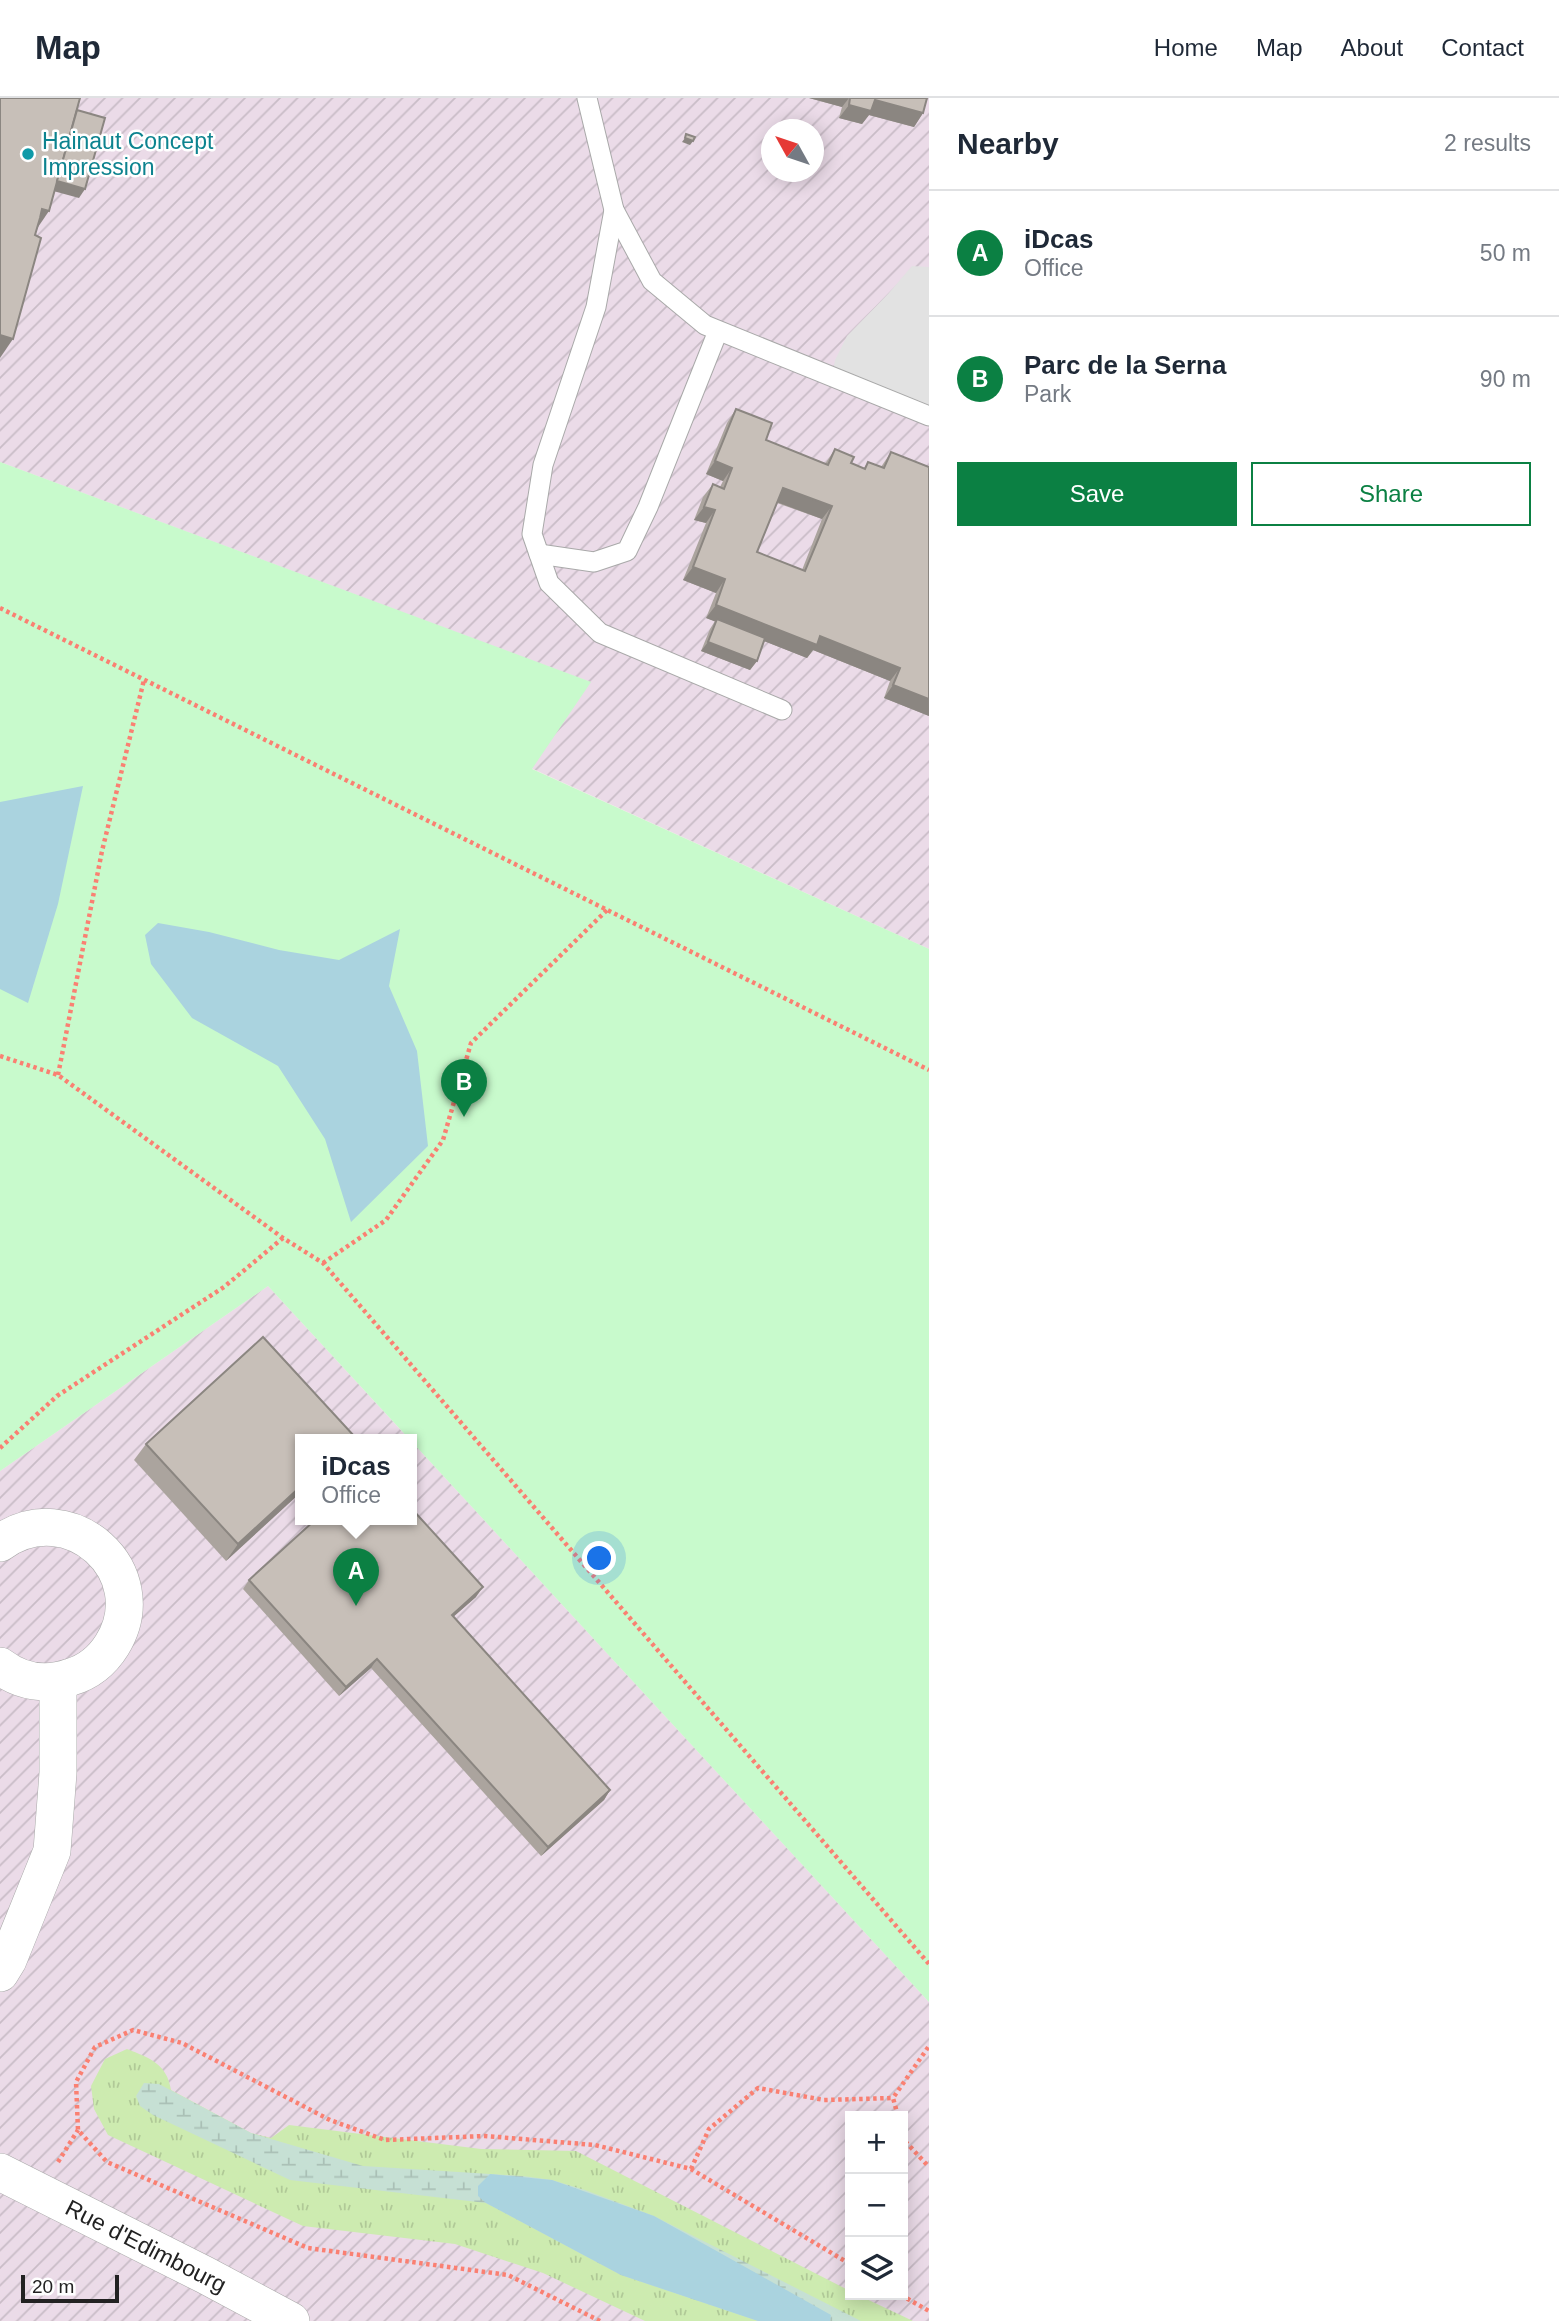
<!DOCTYPE html>
<meta charset="utf-8">
<style>
:root{--surface:#fff;--page:#f6f6f7;--text:#1f2937;--muted:#747a83;--line:#e0e1e3;--accent:#0b8043}
body{margin:0;font-family:Helvetica,sans-serif;background:var(--page);color:var(--text)}
.controls{position:absolute;right:21px;bottom:21px;display:grid;overflow:hidden;border-radius:0px;box-shadow:0 4px 18px #0003}
.controls button{width:63px;height:63px;display:grid;place-items:center;padding:0;border:0;border-bottom:2px solid var(--line);background:var(--surface);color:var(--text);font:35px sans-serif}
.compass{position:absolute;left:761px;top:21px;width:63px;height:63px;border-radius:50%;background:var(--surface);box-shadow:0 4px 18px #0003;rotate:310deg}
.scale{position:absolute;left:21px;bottom:18px;width:98px;box-sizing:border-box;padding-left:7px;border:4px solid #222;border-top:0;font-size:19px;line-height:24px;white-space:nowrap;color:#222;-webkit-text-stroke:5px #fff;paint-order:stroke}
.you{position:absolute;left:600px;top:1461px;width:24px;height:24px;margin:-18px;border:5px solid #fff;border-radius:50%;background:#1a73e8;box-shadow:0 0 0 10px #1a73e833}
.badge{display:grid;place-items:center;width:46px;height:46px;border-radius:50%;background:var(--accent);color:#fff;font-size:23px;font-weight:700}
.pin{position:absolute;translate:-50% -58px;filter:drop-shadow(0 2px 4px #0008)}
.pin::after{content:'';position:absolute;top:37px;width:24px;height:21px;background:inherit;clip-path:polygon(0 0,100% 0,50% 100%)}
.popup{position:absolute;left:295px;top:1336px;width:122px;height:91px;box-sizing:border-box;display:grid;place-content:center;border-radius:0px;background:var(--surface);filter:drop-shadow(0 2px 5px #0005);font-size:23px;white-space:nowrap;color:var(--muted)}
.popup b{font-size:26px;color:var(--text)}
.popup::after{content:'';position:absolute;left:50%;top:100%;margin-left:-14px;border:14px solid transparent;border-top-color:var(--surface)}
.list{margin:0;padding:0;list-style:none}
h2{display:flex;justify-content:space-between;align-items:center;height:91px;margin:0;padding:0 28px;font-size:30px}
h2 small{font-size:23px;font-weight:400;color:var(--muted)}
.list li{display:grid;grid-template-columns:46px 1fr auto;gap:21px;align-items:center;box-sizing:border-box;height:126px;padding:0 28px;border-top:2px solid var(--line)}
.list b{display:block;font-size:26px;white-space:nowrap}
.list p{margin:0;font-size:23px;white-space:nowrap;color:var(--muted)}
.list em{font-size:23px;font-style:normal;color:var(--muted)}
.actions{display:flex;gap:14px;padding:21px 28px}
.actions a{flex:1;padding:16px 0;border:2px solid var(--accent);border-radius:0px;text-align:center;font-size:24px;color:var(--accent)}
.actions .main{background:var(--accent);color:#fff}
.icon{flex:none;width:38px;height:38px;fill:none;stroke:currentColor;stroke-width:2;stroke-linecap:round;stroke-linejoin:round}
.map{position:relative;flex:none;width:929px;height:2223px;overflow:hidden}
header{display:flex;align-items:center;gap:42px;box-sizing:border-box;height:98px;padding:0 35px;background:var(--surface);border-bottom:2px solid var(--line)}
header strong{font-size:33px}
nav{display:flex;gap:38px;margin-inline-start:auto;font-size:24px}
main{display:flex}
aside{flex:1;background:var(--surface)}
.map>svg:first-child{display:block}
</style>
<header>
<strong>Map</strong>
<nav><a>Home</a><a>Map</a><a>About</a><a>Contact</a></nav>
</header>
<main>
<div class="map">
<svg width="929" height="2223" viewBox="0 0 929 2223">
<defs>
<pattern id="industrial-furrows" width="10" height="10" patternUnits="userSpaceOnUse" patternTransform="scale(1.75)"><rect width="10" height="10" fill="#ebdbe8"/><path d="M-1 1l2-2M0 10L10 0M9 11l2-2" fill="none" stroke="#c9bcc7"/></pattern>
<pattern id="grass-tufts" width="24" height="20" patternUnits="userSpaceOnUse" patternTransform="scale(1.75)"><rect width="24" height="20" fill="#cdebb0"/><path d="M3 7l-1-3M5 7V3M7 7l1-3M15 17l-1-3M17 17v-4M19 17l1-3" fill="none" stroke="#b0c997"/></pattern>
<pattern id="wetland-marsh" width="20" height="14" patternUnits="userSpaceOnUse" patternTransform="scale(1.75)"><rect width="20" height="14" fill="#c6e0d4"/><path d="M1 5h8M5 5V1M11 12h8M15 12V8" fill="none" stroke="#aac0b6"/></pattern>
</defs>
<rect width="100%" height="100%" fill="#f2efe9"/>
<g fill="url(#industrial-furrows)" fill-rule="evenodd">
<path d="M0,0H929V851L531,670L590,584L0,364ZM772,32H814V74H772Z"/>
<path d="M268,1188L410,1342H300V1422H412V1344L929,1904V2223H0V1373ZM850,2018H903V2197H850Z"/>
</g>
<path fill="url(#grass-tufts)" d="M127,1951C150,1960 167,1966 171,1992L251,2035L271,2040L289,2027L481,2051L576,2053L850,2193V2197H858L913,2223H645L543,2175L455,2146L303,2128L108,2037L94,2011L91,1988L105,1961Z"/>
<path fill="url(#wetland-marsh)" d="M144,1985L159,1986L251,2035L363,2068L523,2078L552,2082L585,2092L654,2118L861,2223H758L621,2177L486,2105L290,2082L153,2017L140,2008L136,1998Z"/>
<path fill="#c8facc" d="M0,364L591,584L532,671L929,851V1904L268,1188L0,1373Z"/>
<path fill="#e2e2e2" d="M912,168L929,169V318L832,279L835,262L847,238L888,196Z"/>
<g fill="#aad3df">
<path d="M83,688L58,806L28,905L0,891V704Z"/>
<path d="M158,825L209,834L279,852L339,862L400,831L389,888L417,953L428,1048L351,1124L325,1041L278,968L192,920L151,866L145,837Z"/>
<path d="M490,2076L552,2082L654,2118L831,2217L830,2223H758L621,2177L486,2105L478,2098V2088Z"/>
</g>
<g fill="none" stroke-linecap="round" stroke-linejoin="round">
<g stroke="#a9a9a9" stroke-width="21">
<g id="lane">
<path d="M587,0L614,112L652,183L705,227L929,318"/>
<path d="M614,112L596,209L543,367L532,436L549,485L600,535L782,612"/>
<path d="M539,456L594,464L627,453L648,409L718,233"/>
</g>
</g>
<g stroke="#a9a9a9" stroke-width="38">
<g id="street">
<path d="M0,1445C69,1395 157,1474 112,1547C102,1563 88,1574 71,1579C46,1588 21,1584 0,1568"/>
<path d="M0,1875L8,1862L52,1753L58,1675V1584"/>
<path d="M0,2074L205,2177L291,2223"/>
</g>
</g>
<g stroke="#fa8072" stroke-width="4.5" stroke-dasharray="3.5 3.5" stroke-linecap="butt">
<path d="M0,510L929,972"/>
<path d="M0,958L58,977L283,1140L323,1165L929,1866"/>
<path d="M58,977L102,753L144,582"/>
<path d="M323,1165L386,1122L443,1042L471,945L607,812"/>
<path d="M0,1350L57,1298L224,1189L283,1140"/>
<path d="M898,2018L893,2000L929,1948"/>
<path d="M903,2037L904,2042L929,2069"/>
<path d="M58,2064L78,2032"/>
<path d="M691,2071L709,2031L758,1990L824,2002L893,2000"/>
<path d="M901,2197L929,2213"/>
<path d="M600,2223L508,2177L308,2150L107,2064L78,2032L76,1984L95,1949L133,1932L182,1945L330,2022L385,2042L485,2038L595,2047L691,2071L850,2166"/>
</g>
<use href="#lane" stroke="#fff" stroke-width="19"/>
<use href="#street" stroke="#fff" stroke-width="37"/>
</g>
<g fill="#aba49e" fill-rule="evenodd">
<path d="M809,0H927L923,15L914,29L869,17L862,26L839,20L842,9Z"/>
<path d="M736,311L766,342L825,366L835,351L851,365L864,370L868,364L881,369L891,354L929,618L884,600L890,583L813,552L807,560L764,543L757,563L750,572L701,553L710,531L715,523L706,520L716,495L683,482L706,425L694,422L703,399L713,386L720,389L723,383L706,376L727,325ZM777,405L822,421L802,472L757,454Z"/>
<path d="M300,1342V1395L226,1463L134,1362L146,1346Z"/>
<path d="M249,1482L476,1499L453,1519L610,1692L604,1702L541,1758L371,1570L339,1598L243,1491Z"/>
</g>
<g fill="#8b8681">
<path d="M809,0H849L842,9Z"/>
<path d="M875,2L923,15L914,29L869,17L862,26L839,20L849,7Z"/>
<path d="M685,40L693,43L690,47L682,44Z"/>
<path d="M52,82L85,91L79,100L46,91Z"/>
<path d="M42,111L49,113L34,135Z"/>
<path d="M0,237L13,241L0,260Z"/>
<path d="M715,363L732,370L723,383L706,376Z"/>
<path d="M783,390L832,408L822,421L774,403Z"/>
<path d="M704,409L715,412L706,425L694,422Z"/>
<path d="M693,469L725,481L716,495L683,482Z"/>
<path d="M716,507L820,538L900,570L890,583L813,552L807,560L706,520Z"/>
<path d="M708,544L757,563L750,572L701,553Z"/>
<path d="M893,587L929,601V618L884,600Z"/>
<path d="M300,1389V1395L226,1463L238,1446Z"/>
<path d="M483,1489L476,1499L445,1526L452,1517Z"/>
<path d="M377,1561L371,1570L339,1598L346,1589Z"/>
<path d="M610,1692L604,1702L541,1758L548,1749Z"/>
</g>
<g fill="#c7bfb8" stroke="#8b8681" stroke-width="2" fill-rule="evenodd">
<path d="M0,0H80L49,113L42,111L40,120L35,137L41,140L13,241L0,237Z"/>
<path d="M850,0H927L923,15L875,2L871,13L849,7Z"/>
<path d="M77,12L105,20L85,91L57,83Z"/>
<path d="M686,36L695,39L693,43L685,40Z"/>
<path d="M736,311L772,325L766,342L828,367L835,351L854,359L851,365L865,371L868,364L884,370L891,354L929,369V601L893,587L900,570L820,538L817,547L716,507L725,481L693,469L715,412L704,409L713,386L724,391L732,370L715,363ZM783,390L832,408L805,473L757,454Z"/>
<path d="M717,521L765,540L757,563L708,544Z"/>
<path d="M263,1239L355,1339L352,1342H300V1389L238,1446L146,1346Z"/>
<path d="M412,1411L483,1489L452,1517L610,1692L548,1749L377,1561L346,1589L249,1482L315,1422H412Z"/>
</g>
<circle fill="#0f9aa8" stroke="#fff" stroke-width="2.5" cx="28" cy="56" r="7"/>
<g text-anchor="middle" stroke-width="5" stroke-linejoin="round" paint-order="stroke">
<g font-size="23" fill="#0d838f" stroke="#fff" text-anchor="start">
<text x="42" y="51">Hainaut Concept<tspan x="42" dy="26">Impression</tspan></text>
</g>
<g font-size="23" fill="#222" stroke="#fff">
<text transform="translate(146 2148) rotate(27)" y="8">Rue d'Edimbourg</text>
</g>
</g>
</svg>
<div class="controls">
<button>+</button>
<button>−</button>
<button><svg class="icon" aria-label="layers" viewBox="0 0 24 24"><path d="M12 4l9 5-9 5-9-5zM3 14l9 5 9-5"/></svg></button>
</div>
<svg class="compass" viewBox="-18 -18 36 36"><path d="M0-13l5 13h-10z" fill="#e53935"/><path d="M0 13l5-13h-10z" fill="#747a83"/></svg>
<div class="scale">20 m</div>
<div class="you"></div>
<div class="pin badge" style="left:356px;top:1508px">A</div>
<div class="popup"><b>iDcas</b>Office</div>
<div class="pin badge" style="left:464px;top:1019px">B</div>
</div>
<aside>
<h2>Nearby<small>2 results</small></h2>
<ul class="list">
<li><span class="badge">A</span><div><b>iDcas</b><p>Office</p></div><em>50 m</em></li>
<li><span class="badge">B</span><div><b>Parc de la Serna</b><p>Park</p></div><em>90 m</em></li>
</ul>
<div class="actions"><a class="main">Save</a><a>Share</a></div>
</aside>
</main>
